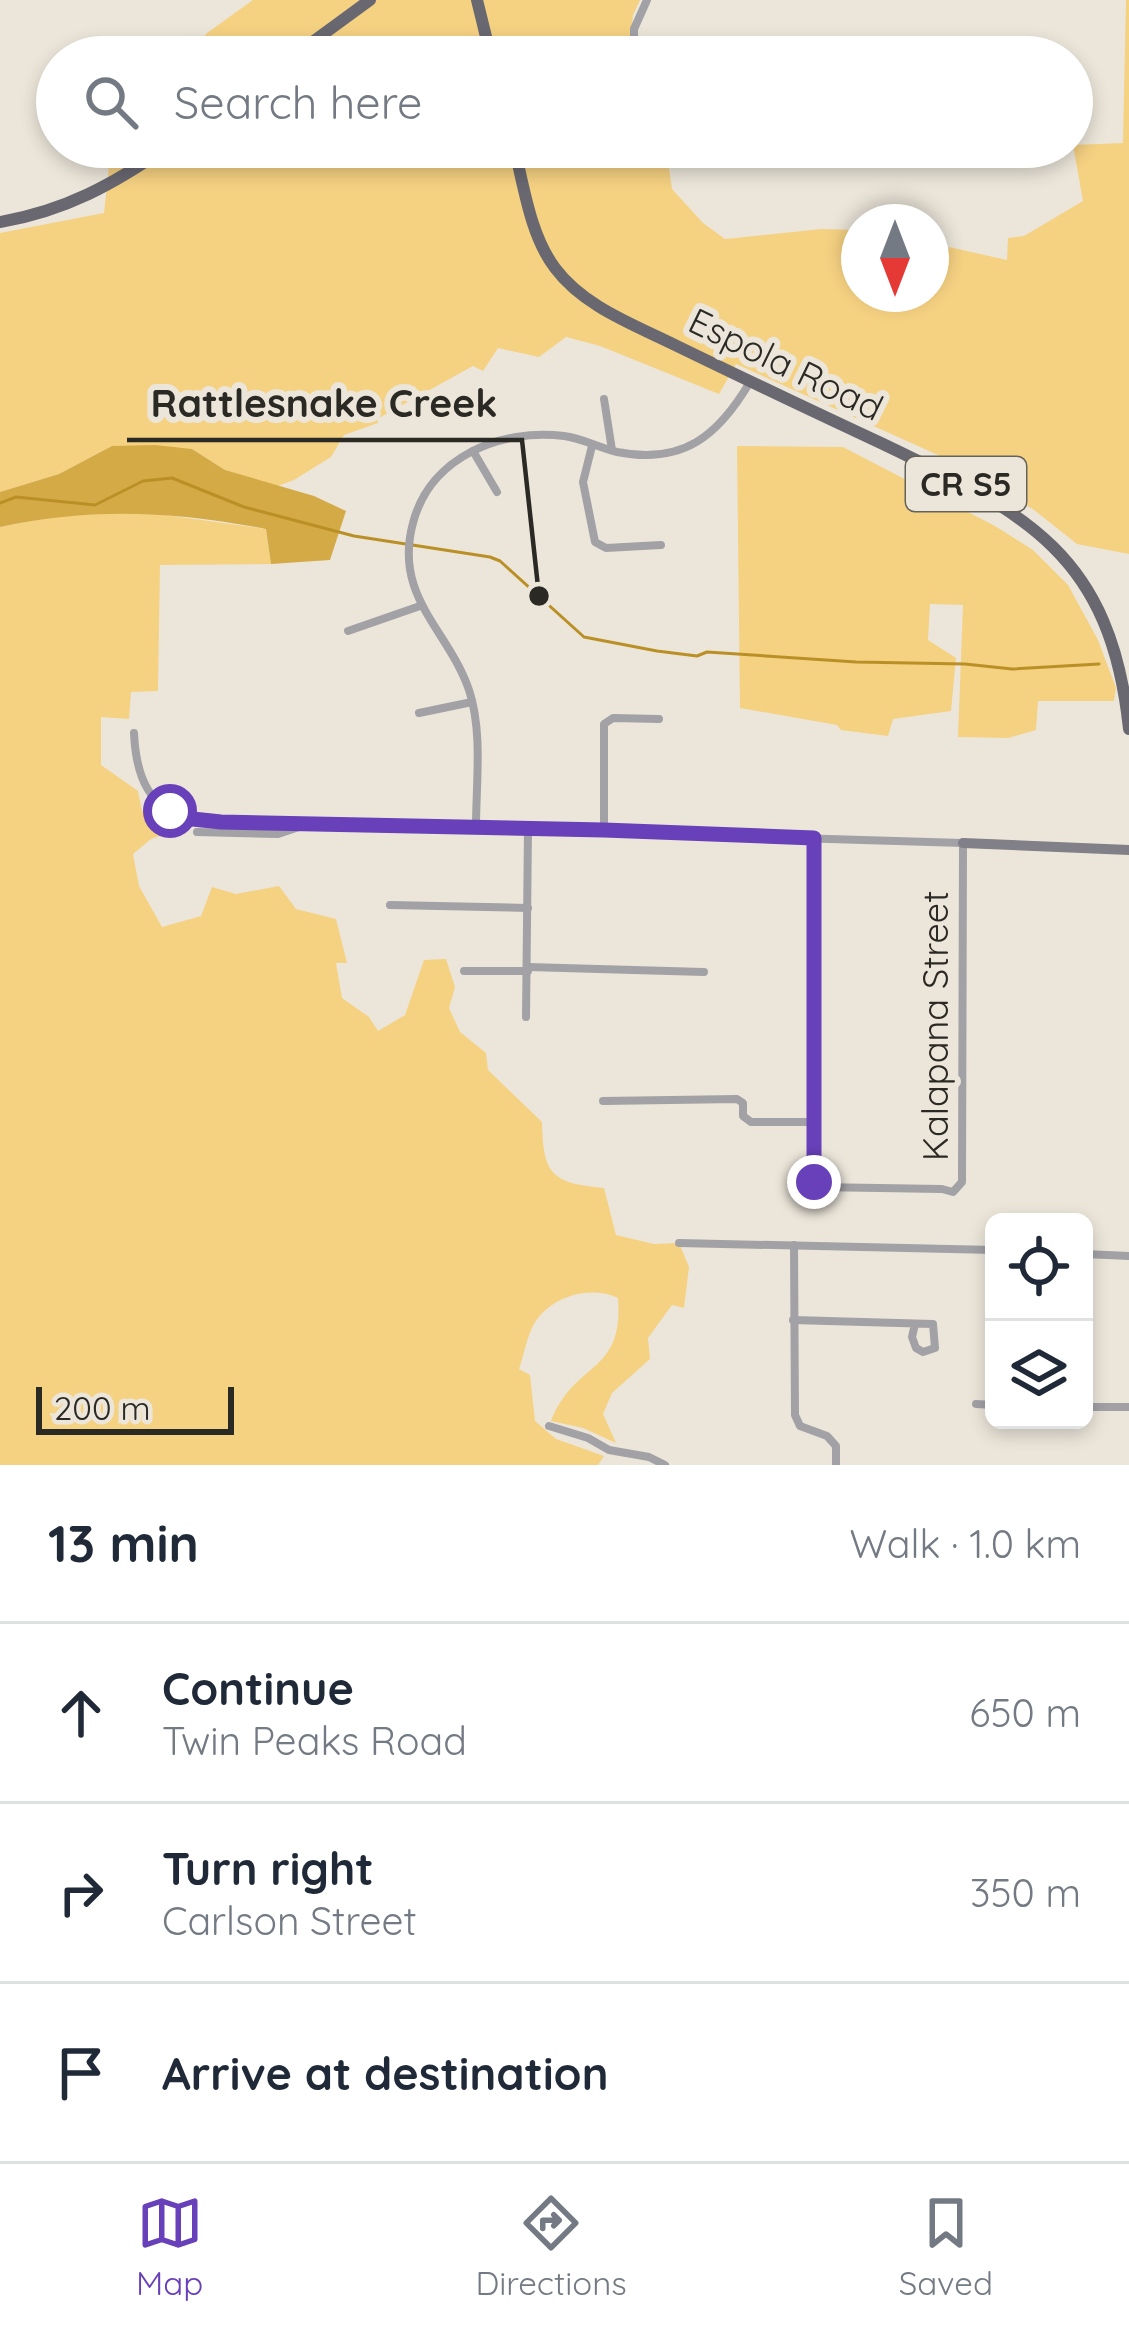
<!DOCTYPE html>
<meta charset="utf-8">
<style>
:root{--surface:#fff;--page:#f6f6f7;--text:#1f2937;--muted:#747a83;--line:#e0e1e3;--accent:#6840b9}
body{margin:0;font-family:Quicksand,sans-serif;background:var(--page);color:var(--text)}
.controls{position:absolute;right:36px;bottom:36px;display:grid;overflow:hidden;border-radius:18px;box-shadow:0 6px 18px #0003}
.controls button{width:108px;height:108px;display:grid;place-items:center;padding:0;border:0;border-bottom:3px solid var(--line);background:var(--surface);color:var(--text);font:60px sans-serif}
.compass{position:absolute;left:841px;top:204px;width:108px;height:108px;border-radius:50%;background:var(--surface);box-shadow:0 6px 18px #0003;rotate:180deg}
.scale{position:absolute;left:36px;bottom:30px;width:198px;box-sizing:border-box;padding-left:12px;border:6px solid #2b2924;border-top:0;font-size:33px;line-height:42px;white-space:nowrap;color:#2b2924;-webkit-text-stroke:9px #ece6da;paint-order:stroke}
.stop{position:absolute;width:36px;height:36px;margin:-27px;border:9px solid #6840b9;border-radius:50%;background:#fff}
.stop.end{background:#6840b9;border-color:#fff;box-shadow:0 3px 12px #0008}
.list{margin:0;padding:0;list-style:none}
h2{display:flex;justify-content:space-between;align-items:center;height:156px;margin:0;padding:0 48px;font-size:51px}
h2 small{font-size:39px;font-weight:400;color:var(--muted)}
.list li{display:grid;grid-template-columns:78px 1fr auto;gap:36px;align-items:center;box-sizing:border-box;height:180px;padding:0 48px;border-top:3px solid var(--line)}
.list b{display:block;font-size:45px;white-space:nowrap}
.list p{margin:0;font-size:39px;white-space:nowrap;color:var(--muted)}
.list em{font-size:39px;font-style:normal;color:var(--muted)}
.icon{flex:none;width:66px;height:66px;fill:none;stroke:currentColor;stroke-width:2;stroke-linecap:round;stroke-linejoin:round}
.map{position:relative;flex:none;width:1129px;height:1465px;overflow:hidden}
.search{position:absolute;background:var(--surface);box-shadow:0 6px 18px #0003;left:36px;right:36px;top:36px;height:132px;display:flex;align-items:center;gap:30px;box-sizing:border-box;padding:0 42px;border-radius:66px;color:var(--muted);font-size:45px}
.sheet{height:696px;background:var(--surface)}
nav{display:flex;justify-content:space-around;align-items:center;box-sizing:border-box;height:168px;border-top:3px solid var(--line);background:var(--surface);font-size:33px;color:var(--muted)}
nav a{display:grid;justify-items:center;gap:6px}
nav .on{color:var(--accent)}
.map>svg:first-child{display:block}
</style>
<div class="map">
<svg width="1129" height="1465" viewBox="0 0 1129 1465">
<rect width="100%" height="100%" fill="#ece6da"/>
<g fill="#f5d182">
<path d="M253,0H640L633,15L628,57H186L207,33Z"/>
<path d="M1126,0H1129V554L1077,544L1034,510L969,469L736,364L719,394L600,346L566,337L539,357L498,348L483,371L473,366L377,419L378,423L344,435L331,457L294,480L275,487L225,470L192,449L112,446L59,474L0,492V233L104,213L111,147H666L672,189L703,223L725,239L821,229L859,230V294H931V249L947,255L949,247L1007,260L1008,238L1024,236L1083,201L1073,145L1123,143Z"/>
<path d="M737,446L843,447L995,526L1033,550L1068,585L1098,640L1116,688L1114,701H1038L1036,730L1008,738L958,737L963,605L930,604L928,640L956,658L951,711L893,719L888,736L841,730L837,725L740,708Z"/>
<path d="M136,511L266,529L271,564L160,565L158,691L131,692L129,719L101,717V765L138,791L142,811L174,831L151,839L133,854L139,886L162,927L201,916L212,887L236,894L279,886L296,909L336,919L347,963H336L342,998L369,1017L378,1031L405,1015L424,960L446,959L455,987L449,1008L460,1032L486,1053L488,1070L542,1122C543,1174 551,1183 604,1188L616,1235L654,1244L679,1243L689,1267L684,1308L672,1305L648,1338L650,1359L612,1393L603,1414L616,1443L583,1428L551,1421C575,1360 624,1375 618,1298C590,1285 551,1296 534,1324C527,1336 524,1355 519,1369L530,1375L535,1421L556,1439L604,1456L598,1465H0V527L49,517Z"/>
</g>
<path fill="#d4aa46" d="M155,445L192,449L225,470L314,496L346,511L330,560L271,564L266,529C174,511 92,507 0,527V492L59,474L112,446Z"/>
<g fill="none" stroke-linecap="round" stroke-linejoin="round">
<path stroke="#ba9026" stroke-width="3" d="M0,503L16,497L95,505L143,481L172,478L244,507L354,536L490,557L500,561L584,637L657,651L697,656L707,652L856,662L965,664L1012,669L1099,664"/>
<g stroke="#a2a1a6" stroke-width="8">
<path d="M634,57V29L647,0"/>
<path d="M1020,147H1030"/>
<path d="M604,399L612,450"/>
<path d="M592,446L583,482L595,542L606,548L661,545"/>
<path d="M473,451L497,492"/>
<path d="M348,631L420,606"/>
<path d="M419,713L472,702"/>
<path d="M134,733C136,776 148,811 196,820L963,843L962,1182L953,1192L942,1189L815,1187L814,839"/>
<path d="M476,827C476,783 483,732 469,690C448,629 393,597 413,523C430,457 501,428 564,436C582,438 599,448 617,452C683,465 718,436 750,382"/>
<path d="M604,830V724L613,718L659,719"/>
<path d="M197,832L278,834L305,825"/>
<path d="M390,905L528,908"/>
<path d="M528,967L704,972"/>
<path d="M464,971H528"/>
<path d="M526,1017L528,828"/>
<path d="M603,1101L737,1099L743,1103V1116L751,1122H813"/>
<path d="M679,1243L994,1250"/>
<path d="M794,1245L795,1415L800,1426L827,1436L836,1446V1465"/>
<path d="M1084,1254L1129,1256"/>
<path d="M793,1320L933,1324L935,1348L923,1352L916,1348L912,1337L915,1324"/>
<path d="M976,1404L994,1405"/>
<path d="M1084,1407H1129"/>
<path d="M549,1426L588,1438L609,1450L649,1457L665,1465"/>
</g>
<path stroke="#817f87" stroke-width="10" d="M963,843L1129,850"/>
<g stroke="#696871" stroke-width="12">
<path d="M477,0L491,57"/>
<path d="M292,57L370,0"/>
<path d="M514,147C524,186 530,235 555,268C584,307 635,325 677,346C745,379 814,412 883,444C1027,513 1111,555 1129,729"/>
<path d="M0,222C65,211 114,184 167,147"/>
</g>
</g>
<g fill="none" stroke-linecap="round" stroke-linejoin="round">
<path stroke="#6840b9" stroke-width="15" d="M170,811L183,818L221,822L604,830L814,838V1182"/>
</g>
<g text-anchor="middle" stroke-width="12" stroke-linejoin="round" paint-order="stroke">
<rect fill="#ece6da" stroke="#65625b" stroke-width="3" x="906" y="457" width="120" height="54" rx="9"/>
<g font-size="33" font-weight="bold" fill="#2b2924">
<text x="966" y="496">CR S5</text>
</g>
<g font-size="36" fill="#2b2924" stroke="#ece6da">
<text transform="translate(786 364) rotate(26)" y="13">Espola Road</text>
<text transform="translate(935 1026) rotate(-90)" y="13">Kalapana Street</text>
</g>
</g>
<path fill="none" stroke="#2b2924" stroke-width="4.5" d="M539 596L522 440H127"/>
<circle fill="#2b2924" stroke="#ece6da" stroke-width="4.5" cx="539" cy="596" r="12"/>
<g font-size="39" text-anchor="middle" font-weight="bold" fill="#2b2924" stroke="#ece6da" stroke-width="12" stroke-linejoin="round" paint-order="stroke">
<text x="324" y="417">Rattlesnake Creek</text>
</g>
</svg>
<div class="controls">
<button><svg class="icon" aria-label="locate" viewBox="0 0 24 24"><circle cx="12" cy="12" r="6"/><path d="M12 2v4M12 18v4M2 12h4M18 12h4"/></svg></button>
<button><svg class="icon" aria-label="layers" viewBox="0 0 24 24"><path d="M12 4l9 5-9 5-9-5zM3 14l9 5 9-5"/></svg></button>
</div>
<svg class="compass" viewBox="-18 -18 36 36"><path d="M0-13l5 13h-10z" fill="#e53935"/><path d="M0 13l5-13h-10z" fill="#747a83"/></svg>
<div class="scale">200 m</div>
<div class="stop" style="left:170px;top:811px"></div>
<div class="stop end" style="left:814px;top:1182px"></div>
<div class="search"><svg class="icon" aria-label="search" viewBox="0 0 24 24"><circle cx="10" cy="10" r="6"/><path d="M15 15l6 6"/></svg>Search here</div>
</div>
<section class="sheet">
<h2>13 min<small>Walk · 1.0 km</small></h2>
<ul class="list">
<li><svg class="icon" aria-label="ahead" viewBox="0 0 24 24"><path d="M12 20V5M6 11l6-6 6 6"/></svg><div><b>Continue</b><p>Twin Peaks Road</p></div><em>650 m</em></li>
<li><svg class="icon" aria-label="right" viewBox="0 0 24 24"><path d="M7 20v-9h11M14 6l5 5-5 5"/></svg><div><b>Turn right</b><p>Carlson Street</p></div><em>350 m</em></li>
<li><svg class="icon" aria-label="arrive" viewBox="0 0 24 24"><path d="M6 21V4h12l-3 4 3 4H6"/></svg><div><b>Arrive at destination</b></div></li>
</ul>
</section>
<nav>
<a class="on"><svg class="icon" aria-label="map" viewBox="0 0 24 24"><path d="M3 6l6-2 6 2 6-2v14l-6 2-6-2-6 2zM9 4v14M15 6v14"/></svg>Map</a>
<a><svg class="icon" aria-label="directions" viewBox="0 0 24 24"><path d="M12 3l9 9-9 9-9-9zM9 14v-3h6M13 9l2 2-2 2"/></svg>Directions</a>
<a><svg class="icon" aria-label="saved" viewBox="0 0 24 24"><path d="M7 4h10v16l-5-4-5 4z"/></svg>Saved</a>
</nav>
